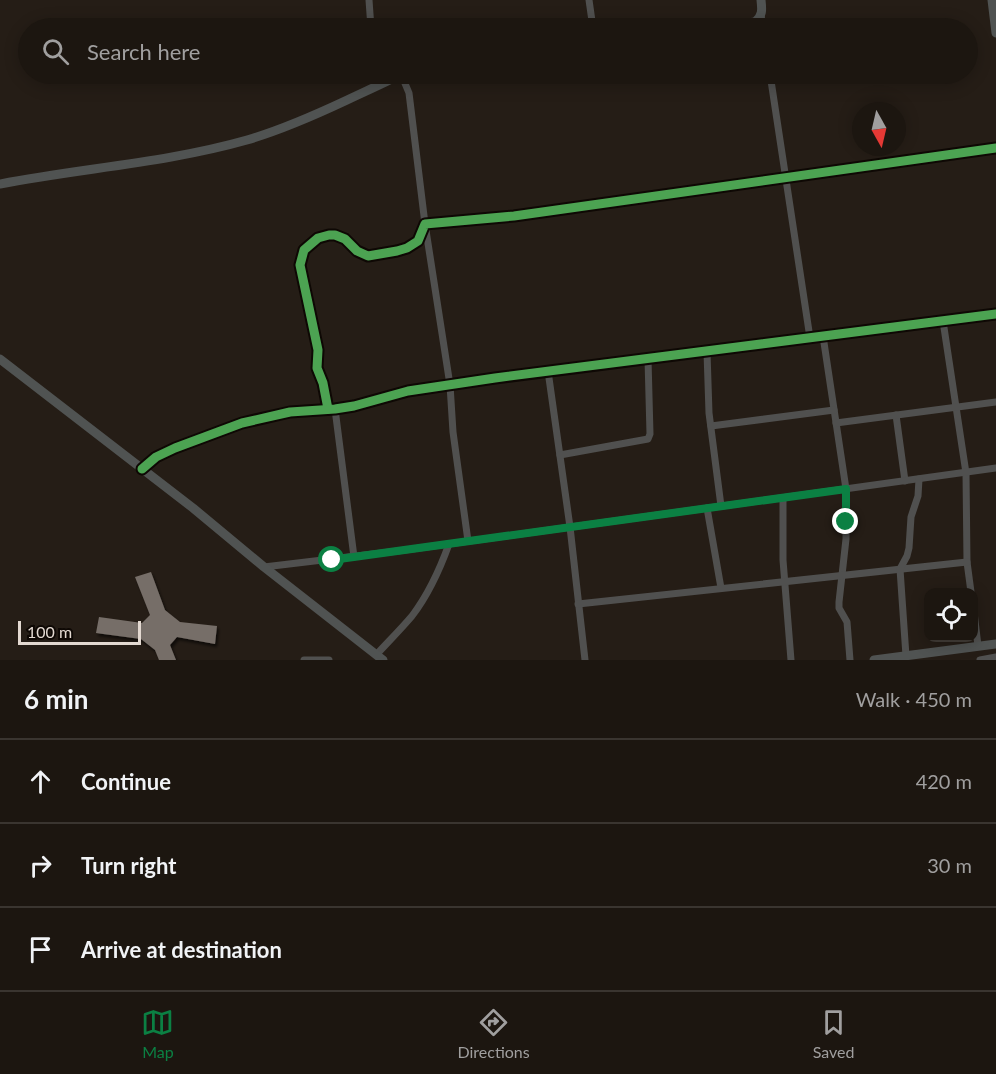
<!DOCTYPE html>
<meta charset="utf-8">
<style>
:root{--surface:#1c1610;--page:#251f19;--text:#f1f3f6;--muted:#a09f9f;--line:#3a3530;--accent:#0b8043}
body{margin:0;font-family:Lato,sans-serif;background:var(--page);color:var(--text)}
.controls{position:absolute;right:18px;bottom:18px;display:grid;overflow:hidden;border-radius:12px;box-shadow:0 3px 15px #0003}
.controls button{width:54px;height:54px;display:grid;place-items:center;padding:0;border:0;border-bottom:2px solid var(--line);background:var(--surface);color:var(--text);font:30px sans-serif}
.compass{position:absolute;left:852px;top:102px;width:54px;height:54px;border-radius:50%;background:var(--surface);box-shadow:0 3px 15px #0003;rotate:172deg}
.scale{position:absolute;left:18px;bottom:15px;width:123px;box-sizing:border-box;padding-left:6px;border:3px solid #e3d9d1;border-top:0;font-size:16px;line-height:21px;white-space:nowrap;color:#e3d9d1;-webkit-text-stroke:4px #0e0804;paint-order:stroke}
.stop{position:absolute;width:18px;height:18px;margin:-14px;border:4px solid #0b8043;border-radius:50%;background:#fff}
.stop.end{background:#0b8043;border-color:#fff;box-shadow:0 2px 6px #0008}
.list{margin:0;padding:0;list-style:none}
h2{display:flex;justify-content:space-between;align-items:center;height:78px;margin:0;padding:0 24px;font-size:26px}
h2 small{font-size:20px;font-weight:400;color:var(--muted)}
.list li{display:grid;grid-template-columns:39px 1fr auto;gap:18px;align-items:center;box-sizing:border-box;height:84px;padding:0 24px;border-top:2px solid var(--line)}
.list b{display:block;font-size:22px;white-space:nowrap}
.list em{font-size:20px;font-style:normal;color:var(--muted)}
.icon{flex:none;width:33px;height:33px;fill:none;stroke:currentColor;stroke-width:2;stroke-linecap:round;stroke-linejoin:round}
.map{position:relative;flex:none;width:996px;height:660px;overflow:hidden}
.search{position:absolute;background:var(--surface);box-shadow:0 3px 15px #0003;left:18px;right:18px;top:18px;height:66px;display:flex;align-items:center;gap:15px;box-sizing:border-box;padding:0 21px;border-radius:33px;color:var(--muted);font-size:22px}
.sheet{height:330px;background:var(--surface)}
nav{display:flex;justify-content:space-around;align-items:center;box-sizing:border-box;height:84px;border-top:2px solid var(--line);background:var(--surface);font-size:16px;color:var(--muted)}
nav a{display:grid;justify-items:center;gap:3px}
nav .on{color:var(--accent)}
.map>svg:first-child{display:block}
</style>
<div class="map">
<svg width="996" height="660" viewBox="0 0 996 660">
<defs>
<filter id="shadow"><feDropShadow dx="2" dy="3" stdDeviation="1.5" flood-color="#0009"/></filter>
</defs>
<rect width="100%" height="100%" fill="#251d16"/>
<path fill="#766e68" filter="url(#shadow)" d="M151,572L165,610L180,622L217,626L215,644L177,637L170,645L176,660H159L155,650L141,639L96,633L99,617L142,623L150,615L135,577Z"/>
<g fill="none" stroke-linecap="round" stroke-linejoin="round">
<g stroke="#50504f" stroke-width="7">
<path d="M369,0L371,28"/>
<path d="M589,0L593,28"/>
<path d="M761,15L763,28"/>
<path d="M395,74L404,81L409,93L425,224L450,385L453,432L468,541"/>
<path d="M770,74L810,338"/>
<path d="M943,321L966,473L967,562L971,592"/>
<path d="M823,336L846,489V539L839,602V608L847,622L850,660"/>
<path d="M707,352L709,413L721,506"/>
<path d="M548,371L570,527L585,660"/>
<path d="M328,409L323,383L317,368L318,350L300,265L304,250L318,238L329,235H335L345,239L357,251L368,256L397,251L407,248L418,241L425,224L514,216L996,148"/>
<path d="M335,409L354,557"/>
<path d="M896,415L905,481"/>
<path d="M836,423L996,402"/>
<path d="M711,426L834,410"/>
<path d="M560,455L648,439L650,434L648,359"/>
<path d="M142,469L156,457L175,448L242,423L290,412L335,409L354,406L408,391L495,378L996,314"/>
<path d="M783,498V560L791,660"/>
<path d="M707,508L721,588"/>
<path d="M264,567L398,551L996,468"/>
<path d="M578,604L967,562"/>
<path d="M974,612L978,646"/>
<path d="M377,654C388,642 401,629 412,616C428,595 440,569 449,544"/>
<path d="M906,656L900,569L907,556L909,548L911,517L918,496L919,479"/>
<path d="M304,660H329"/>
<path d="M980,660L996,657"/>
</g>
<g stroke="#505352" stroke-width="9">
<path d="M992,0L996,33"/>
<path d="M711,28L755,22C763,16 762,9 761,0"/>
<path d="M0,184C82,168 166,163 247,140C281,130 313,116 345,101C364,92 384,83 402,74"/>
<path d="M0,359L193,508L264,567L383,660"/>
<path d="M874,660L996,644"/>
</g>
<g stroke="#0e0804" stroke-width="13">
<g id="cycleway">
<path d="M328,409L323,383L317,368L318,350L300,265L304,250L318,238L329,235H335L345,239L357,251L368,256L397,251L407,248L418,241L425,224L514,216L996,148"/>
<path d="M142,469L156,457L175,448L242,423L290,412L335,409L354,406L408,391L495,378L996,314"/>
</g>
</g>
<use href="#cycleway" stroke="#4ca352" stroke-width="9"/>
</g>
<g fill="none" stroke-linecap="round" stroke-linejoin="round">
<path stroke="#0b8043" stroke-width="8" d="M332,560L846,489V522"/>
</g>
</svg>
<div class="controls">
<button><svg class="icon" aria-label="locate" viewBox="0 0 24 24"><circle cx="12" cy="12" r="6"/><path d="M12 2v4M12 18v4M2 12h4M18 12h4"/></svg></button>
</div>
<svg class="compass" viewBox="-18 -18 36 36"><path d="M0-13l5 13h-10z" fill="#e53935"/><path d="M0 13l5-13h-10z" fill="#a09f9f"/></svg>
<div class="scale">100 m</div>
<div class="stop" style="left:332px;top:560px"></div>
<div class="stop end" style="left:846px;top:522px"></div>
<div class="search"><svg class="icon" aria-label="search" viewBox="0 0 24 24"><circle cx="10" cy="10" r="6"/><path d="M15 15l6 6"/></svg>Search here</div>
</div>
<section class="sheet">
<h2>6 min<small>Walk · 450 m</small></h2>
<ul class="list">
<li><svg class="icon" aria-label="ahead" viewBox="0 0 24 24"><path d="M12 20V5M6 11l6-6 6 6"/></svg><div><b>Continue</b></div><em>420 m</em></li>
<li><svg class="icon" aria-label="right" viewBox="0 0 24 24"><path d="M7 20v-9h11M14 6l5 5-5 5"/></svg><div><b>Turn right</b></div><em>30 m</em></li>
<li><svg class="icon" aria-label="arrive" viewBox="0 0 24 24"><path d="M6 21V4h12l-3 4 3 4H6"/></svg><div><b>Arrive at destination</b></div></li>
</ul>
</section>
<nav>
<a class="on"><svg class="icon" aria-label="map" viewBox="0 0 24 24"><path d="M3 6l6-2 6 2 6-2v14l-6 2-6-2-6 2zM9 4v14M15 6v14"/></svg>Map</a>
<a><svg class="icon" aria-label="directions" viewBox="0 0 24 24"><path d="M12 3l9 9-9 9-9-9zM9 14v-3h6M13 9l2 2-2 2"/></svg>Directions</a>
<a><svg class="icon" aria-label="saved" viewBox="0 0 24 24"><path d="M7 4h10v16l-5-4-5 4z"/></svg>Saved</a>
</nav>
